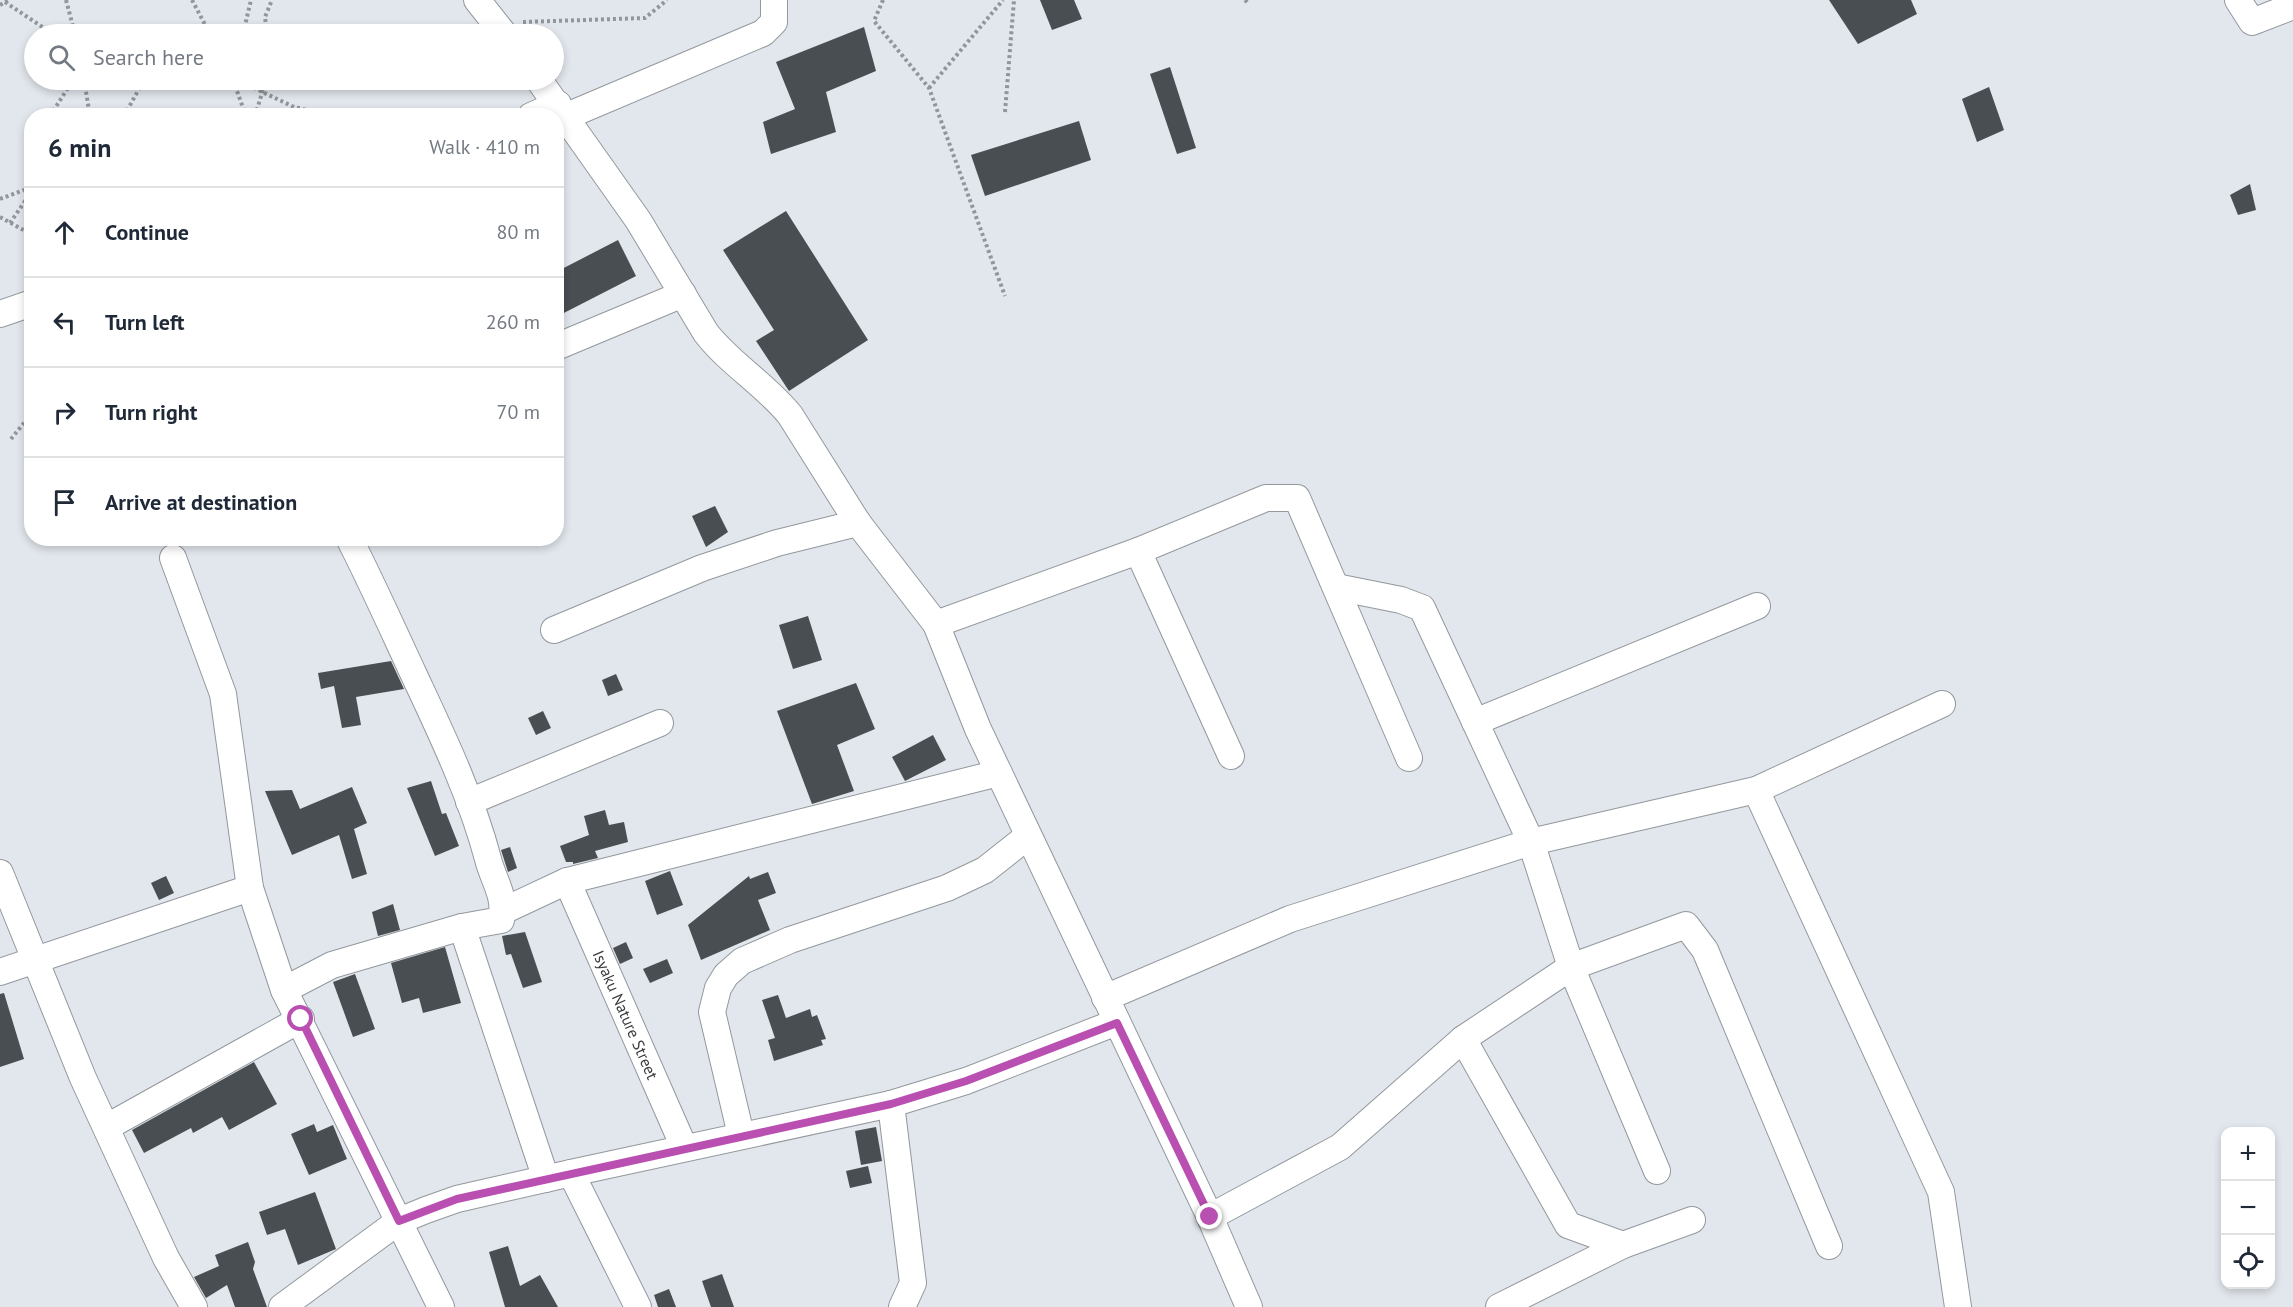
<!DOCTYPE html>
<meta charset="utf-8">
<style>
:root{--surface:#fff;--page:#f2f2f3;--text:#1f2937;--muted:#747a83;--line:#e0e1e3}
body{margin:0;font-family:"PT Sans",sans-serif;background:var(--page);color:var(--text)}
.controls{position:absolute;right:18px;bottom:18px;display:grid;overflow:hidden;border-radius:12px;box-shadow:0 3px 9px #0003}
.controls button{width:54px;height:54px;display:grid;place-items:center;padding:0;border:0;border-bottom:2px solid var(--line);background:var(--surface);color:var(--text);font:30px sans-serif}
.stop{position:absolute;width:18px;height:18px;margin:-14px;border:4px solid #b94fb1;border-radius:50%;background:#fff}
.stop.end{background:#b94fb1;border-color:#fff;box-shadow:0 2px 6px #0008}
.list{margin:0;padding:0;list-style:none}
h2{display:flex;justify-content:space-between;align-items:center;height:78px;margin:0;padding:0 24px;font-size:26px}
h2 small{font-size:20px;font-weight:400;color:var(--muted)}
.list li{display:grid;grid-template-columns:39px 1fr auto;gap:18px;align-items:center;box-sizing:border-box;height:90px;padding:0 24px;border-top:2px solid var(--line)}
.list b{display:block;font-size:22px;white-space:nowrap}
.list em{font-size:20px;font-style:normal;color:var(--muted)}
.icon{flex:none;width:33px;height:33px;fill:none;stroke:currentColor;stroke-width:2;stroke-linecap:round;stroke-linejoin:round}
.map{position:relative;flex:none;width:2293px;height:1307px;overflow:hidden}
.search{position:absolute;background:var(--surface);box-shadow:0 3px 9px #0003;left:24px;top:24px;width:540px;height:66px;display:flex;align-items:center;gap:15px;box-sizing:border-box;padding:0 21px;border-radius:33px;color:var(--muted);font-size:22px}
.panel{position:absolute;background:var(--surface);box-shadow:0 3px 9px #0003;left:24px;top:108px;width:540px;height:438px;border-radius:24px}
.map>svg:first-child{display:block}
</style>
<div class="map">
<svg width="2293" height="1307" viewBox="0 0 2293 1307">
<rect width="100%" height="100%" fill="#e2e7ed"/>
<g fill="#494e52">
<path d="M1040,0H1074L1082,19L1052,30Z"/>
<path d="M1829,0H1911L1917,14L1858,44Z"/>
<path d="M864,27L876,71L826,92L836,132L771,154L763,122L795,109L776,62Z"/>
<path d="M1170,67L1196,148L1177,154L1150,74Z"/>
<path d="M1989,87L2004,130L1977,142L1962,99Z"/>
<path d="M1079,121L1091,160L985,196L971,155Z"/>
<path d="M2250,184L2256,210L2238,215L2230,195Z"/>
<path d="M786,211L868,340L789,391L756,341L774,330L723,250Z"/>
<path d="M618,240L636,276L556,317V272Z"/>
<path d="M715,506L728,532L706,547L692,516Z"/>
<path d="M808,616L822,660L793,669L779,625Z"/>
<path d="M391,661L404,689L356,697L361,725L342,728L334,686L321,689L318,673Z"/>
<path d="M616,674L623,690L608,696L602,680Z"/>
<path d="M856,683L875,729L837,745L854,791L812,804L777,711Z"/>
<path d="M543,711L551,728L536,735L528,718Z"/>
<path d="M933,735L946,760L905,781L892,757Z"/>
<path d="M431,781L442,814L446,813L459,846L435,856L407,788Z"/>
<path d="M352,787L367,823L354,829L367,874L352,879L339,835L292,855L265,791L292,790L300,809Z"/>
<path d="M605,810L609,825L624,822L628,842L595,851L598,858L573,864V862H566L560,846L589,835L584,816Z"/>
<path d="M510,847L517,868L508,872L501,850Z"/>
<path d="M670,871L683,905L657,915L645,881Z"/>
<path d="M768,872L776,893L758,900L770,930L701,960L688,925L749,876L750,879Z"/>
<path d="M166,876L174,893L159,900L151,883Z"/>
<path d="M393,904L400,930L378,936L372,912Z"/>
<path d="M525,932L542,982L523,988L511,954L506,955L502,936Z"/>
<path d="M626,942L633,958L620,964L613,948Z"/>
<path d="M445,947L461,1003L423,1013L419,998L402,1003L391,963Z"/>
<path d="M667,959L673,973L650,983L643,969Z"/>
<path d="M355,974L375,1029L353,1037L333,982Z"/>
<path d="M4,993L24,1059L0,1067V994Z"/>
<path d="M778,995L786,1018L810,1009L812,1017L817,1015L826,1039L821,1040L823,1045L774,1061L768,1040L775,1038L762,1000Z"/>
<path d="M254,1062L277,1104L229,1130L222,1117L193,1133L191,1128L144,1153L132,1130Z"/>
<path d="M314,1124L317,1132L333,1125L347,1159L309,1175L291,1134Z"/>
<path d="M876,1127L882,1161L861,1165L855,1131Z"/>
<path d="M868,1166L872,1183L850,1188L846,1171Z"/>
<path d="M315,1192L336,1249L298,1265L285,1229L267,1235L259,1212Z"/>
<path d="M248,1242L255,1262L253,1269L267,1307H235L227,1285L206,1298L194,1277L219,1266L215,1255Z"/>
<path d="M508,1246L520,1286L540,1275L558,1307H505L489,1252Z"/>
<path d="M722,1274L734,1307H711L702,1281Z"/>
<path d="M669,1289L676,1307H658L654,1295Z"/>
</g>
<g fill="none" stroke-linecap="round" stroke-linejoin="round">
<g stroke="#92989d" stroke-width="28">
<g id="minor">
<path d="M477,0L504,34"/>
<path d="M2238,0L2252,22L2293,6"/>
<path d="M539,80L638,220L706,333C730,364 765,384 790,415L858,523L936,624L978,729L1210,1217L1249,1307"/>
<path d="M531,116L558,104"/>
<path d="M567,116L763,33L774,22V0"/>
<path d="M0,314L32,303"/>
<path d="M556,347L683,294"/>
<path d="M1138,551L1231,756"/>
<path d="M173,558L223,694L250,888L284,990L441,1307"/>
<path d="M1336,587L1401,600L1422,608L1531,842L1571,967L1657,1171"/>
<path d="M936,624L1138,551L1266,498H1297L1409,758"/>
<path d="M554,630L702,568L777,543L858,523"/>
<path d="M1475,722L1757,606"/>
<path d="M1756,790L1941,1192L1958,1307"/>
<path d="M469,802L660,723"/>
<path d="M0,873L83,1078L166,1258L194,1307"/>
<path id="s1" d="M567,881L684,1147"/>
<path d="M503,911L567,881L999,773"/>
<path d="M462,927L546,1179"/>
<path d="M0,972L250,888"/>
<path d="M284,990L332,965L462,927L501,920C507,897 493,880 488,859C471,795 442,735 414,675C393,630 372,583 349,538"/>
<path d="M1105,998L1290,919L1531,842L1756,790L1942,704"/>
<path d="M1463,1039L1568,1225L1623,1245L1692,1220"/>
<path d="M891,1104L913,1283L902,1307"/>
<path d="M107,1127L301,1019"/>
<path d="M741,1135L712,1012L718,988L726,975L742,961L790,940L947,888L985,870L1028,836"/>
<path d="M571,1173L638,1307"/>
<path d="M1210,1217L1340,1147L1463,1039L1571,967L1686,925L1705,950L1829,1246"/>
<path d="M282,1307L399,1221L426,1210L457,1199L571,1173L891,1104L966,1081L1117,1022"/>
<path d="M1499,1307L1623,1245"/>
</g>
</g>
<g stroke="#92969a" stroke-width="4" stroke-dasharray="3 3" stroke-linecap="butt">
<path d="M66,0L75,34"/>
<path d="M192,0L210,34"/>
<path d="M883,0L874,21L929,88L1005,296"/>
<path d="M1245,0L1249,4"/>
<path d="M5,2L53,34"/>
<path d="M0,5L9,0"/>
<path d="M523,22L645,18L667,0"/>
<path d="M243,34L251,0"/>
<path d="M267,34L265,17L272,0"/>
<path d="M84,80L90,116"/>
<path d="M233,80L246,116"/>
<path d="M237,80L294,107L334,116"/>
<path d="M929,88L1003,0"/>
<path d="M1005,112L1014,0"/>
<path d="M50,116L73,80"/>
<path d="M124,116L144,80"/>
<path d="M255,116L266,80"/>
<path d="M0,199L32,187"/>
<path d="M0,217L27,232L32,240"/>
<path d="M10,223L32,191"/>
<path d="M11,439L32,413"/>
</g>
<use href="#minor" stroke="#fff" stroke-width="26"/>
</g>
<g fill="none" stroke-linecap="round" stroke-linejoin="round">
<path stroke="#b94fb1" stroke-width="8" d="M301,1019L399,1221L457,1199L891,1104L966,1081L1117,1023L1210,1217"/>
</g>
<g text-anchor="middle" stroke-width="6" stroke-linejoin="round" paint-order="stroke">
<g font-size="16" fill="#393b3d" stroke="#fff">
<text dy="6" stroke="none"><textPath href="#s1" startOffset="146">Isyaku Nature Street</textPath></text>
</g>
</g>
</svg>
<div class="controls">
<button>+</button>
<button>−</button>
<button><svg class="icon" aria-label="locate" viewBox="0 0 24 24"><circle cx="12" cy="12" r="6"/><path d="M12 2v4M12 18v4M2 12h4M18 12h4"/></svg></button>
</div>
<div class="stop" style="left:301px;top:1019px"></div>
<div class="stop end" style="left:1210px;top:1217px"></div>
<div class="search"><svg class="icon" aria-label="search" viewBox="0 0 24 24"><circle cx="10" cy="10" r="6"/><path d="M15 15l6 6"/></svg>Search here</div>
<section class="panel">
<h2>6 min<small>Walk · 410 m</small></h2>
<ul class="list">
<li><svg class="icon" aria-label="ahead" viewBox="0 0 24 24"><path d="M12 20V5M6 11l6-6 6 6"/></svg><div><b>Continue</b></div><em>80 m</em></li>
<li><svg class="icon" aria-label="left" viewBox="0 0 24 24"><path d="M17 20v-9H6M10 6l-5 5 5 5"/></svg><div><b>Turn left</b></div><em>260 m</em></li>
<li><svg class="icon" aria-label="right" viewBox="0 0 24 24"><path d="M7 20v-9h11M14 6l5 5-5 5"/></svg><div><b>Turn right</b></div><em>70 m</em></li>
<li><svg class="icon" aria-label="arrive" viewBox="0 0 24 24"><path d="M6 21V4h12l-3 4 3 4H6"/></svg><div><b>Arrive at destination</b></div></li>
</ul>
</section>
</div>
